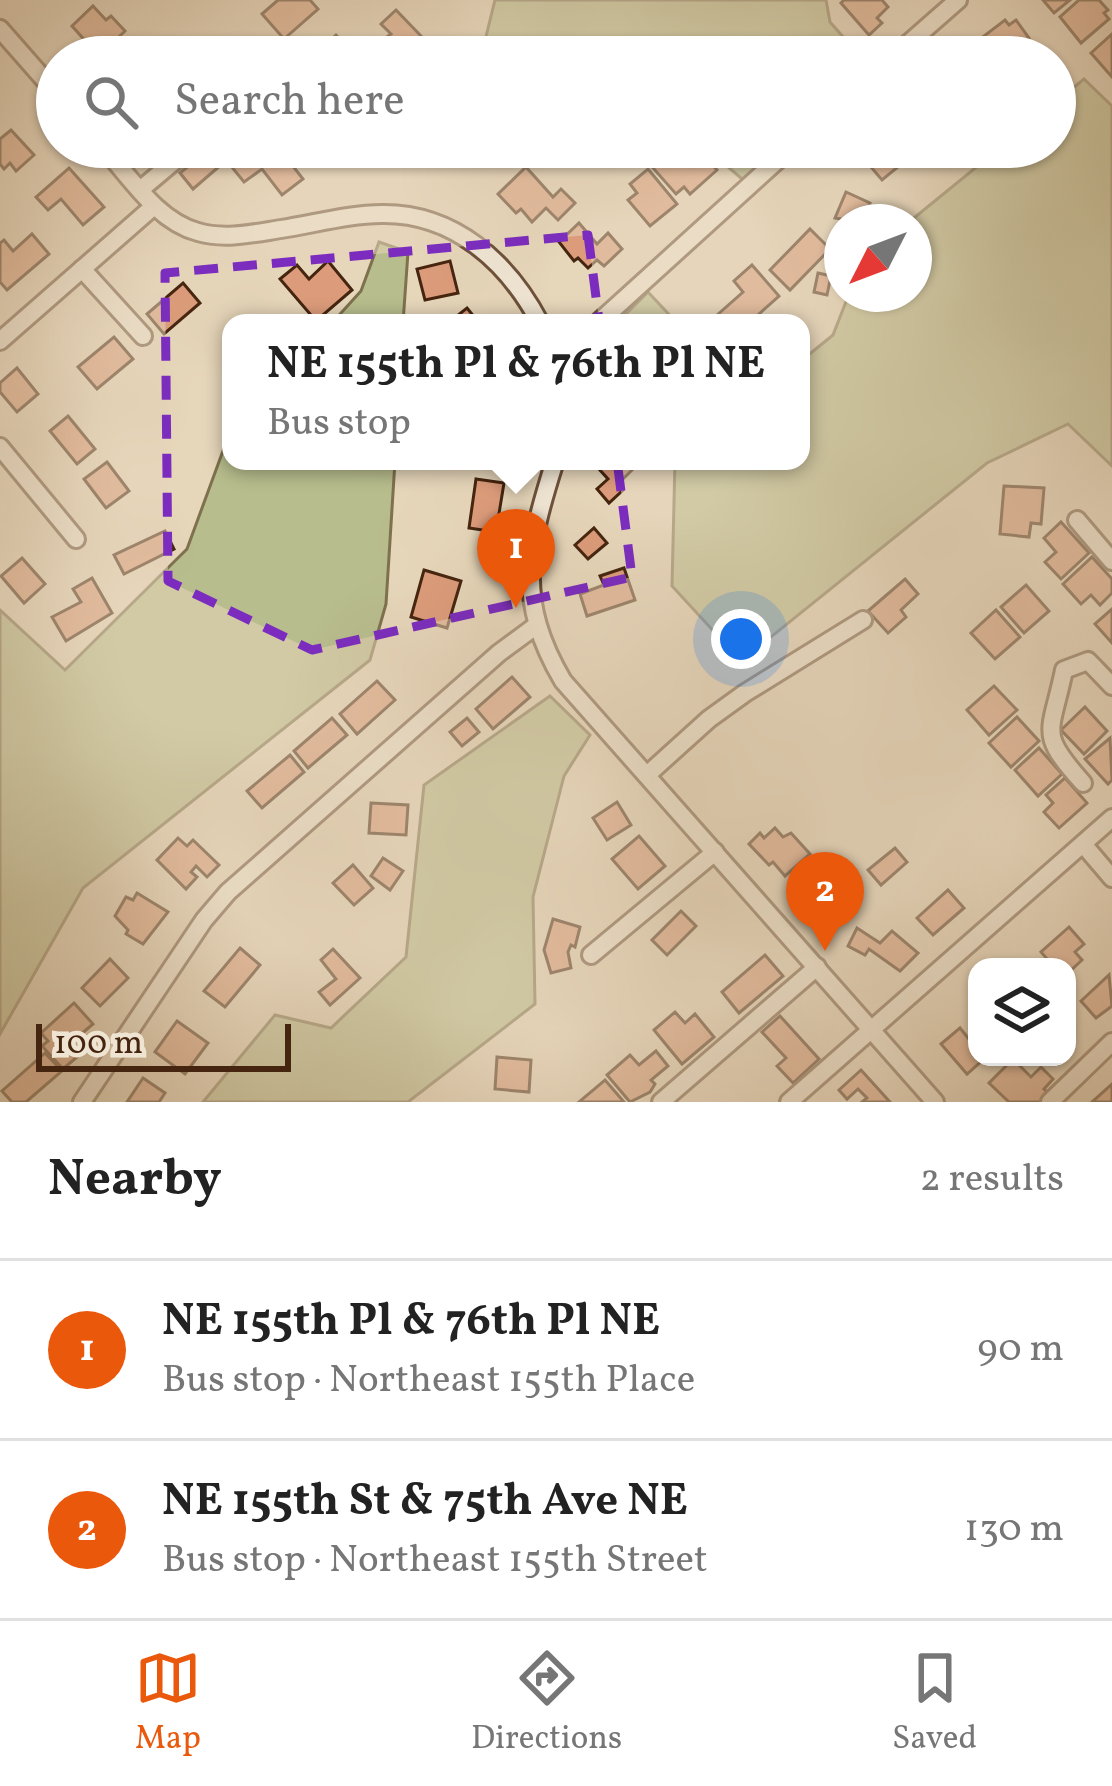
<!DOCTYPE html>
<meta charset="utf-8">
<style>
:root{--surface:#fff;--page:#f2f2f2;--text:#222;--muted:#767676;--line:#e0e0e0;--accent:#ea580c}
body{margin:0;font-family:Vollkorn,serif;background:var(--page);color:var(--text)}
.controls{position:absolute;right:36px;bottom:36px;display:grid;overflow:hidden;border-radius:24px;box-shadow:0 3px 9px #0004}
.controls button{width:108px;height:108px;display:grid;place-items:center;padding:0;border:0;border-bottom:3px solid var(--line);background:var(--surface);color:var(--text);font:60px sans-serif}
.compass{position:absolute;left:824px;top:204px;width:108px;height:108px;border-radius:50%;background:var(--surface);box-shadow:0 3px 9px #0004;rotate:228deg}
.scale{position:absolute;left:36px;bottom:30px;width:255px;box-sizing:border-box;padding-left:12px;border:6px solid #45250f;border-top:0;font-size:33px;line-height:42px;white-space:nowrap;color:#45250f;-webkit-text-stroke:9px #efe4d2;paint-order:stroke}
.you{position:absolute;left:741px;top:639px;width:42px;height:42px;margin:-30px;border:9px solid #fff;border-radius:50%;background:#1a73e8;box-shadow:0 0 0 18px #1a73e833}
.badge{display:grid;place-items:center;width:78px;height:78px;border-radius:50%;background:var(--accent);color:#fff;font-size:39px;font-weight:700}
.pin{position:absolute;translate:-50% -99px;filter:drop-shadow(0 3px 6px #0008)}
.pin::after{content:'';position:absolute;top:63px;width:42px;height:36px;background:inherit;clip-path:polygon(0 0,100% 0,50% 100%)}
.popup{position:absolute;left:222px;top:314px;width:588px;height:156px;box-sizing:border-box;display:grid;place-content:center;border-radius:24px;background:var(--surface);filter:drop-shadow(0 3px 9px #0005);font-size:39px;white-space:nowrap;color:var(--muted)}
.popup b{font-size:45px;color:var(--text)}
.popup::after{content:'';position:absolute;left:50%;top:100%;margin-left:-24px;border:24px solid transparent;border-top-color:var(--surface)}
.list{margin:0;padding:0;list-style:none}
h2{display:flex;justify-content:space-between;align-items:center;height:156px;margin:0;padding:0 48px;font-size:51px}
h2 small{font-size:39px;font-weight:400;color:var(--muted)}
.list li{display:grid;grid-template-columns:78px 1fr auto;gap:36px;align-items:center;box-sizing:border-box;height:180px;padding:0 48px;border-top:3px solid var(--line)}
.list b{display:block;font-size:45px;white-space:nowrap}
.list p{margin:0;font-size:39px;white-space:nowrap;color:var(--muted)}
.list em{font-size:39px;font-style:normal;color:var(--muted)}
.icon{flex:none;width:66px;height:66px;fill:none;stroke:currentColor;stroke-width:2;stroke-linecap:round;stroke-linejoin:round}
.map{position:relative;flex:none;width:1112px;height:1102px;overflow:hidden}
.search{position:absolute;background:var(--surface);box-shadow:0 3px 9px #0004;left:36px;right:36px;top:36px;height:132px;display:flex;align-items:center;gap:30px;box-sizing:border-box;padding:0 42px;border-radius:66px;color:var(--muted);font-size:45px}
.sheet{height:516px;background:var(--surface)}
nav{display:flex;justify-content:space-around;align-items:center;box-sizing:border-box;height:168px;border-top:3px solid var(--line);background:var(--surface);font-size:33px;color:var(--muted)}
nav a{display:grid;justify-items:center;gap:6px}
nav .on{color:var(--accent)}
.map>svg:first-child{display:block}
</style>
<div class="map">
<svg width="1112" height="1102" viewBox="0 0 1112 1102">
<rect width="100%" height="100%" fill="#e6d6ba"/>
<filter id="stains"><feTurbulence type="fractalNoise" baseFrequency=".00167" numOctaves="4"/><feColorMatrix values="0 0 0 0 .2 0 0 0 0 .09 0 0 0 0 .02 0 0 0 .5 -.17"/></filter>
<radialGradient id="worn" r=".72"><stop offset=".6" stop-color="#630" stop-opacity="0"/><stop offset="1" stop-color="#630" stop-opacity=".3"/></radialGradient>
<g fill="#b8bd8d" stroke="#7e714e" stroke-width="3">
<path d="M495,0H826L830,22L861,57H481Z"/>
<path d="M1084,79L1112,106V466L1068,424L987,463L741,661L672,586L675,461H801V361L833,335L849,294H914V222H909L1001,147H1055V103Z"/>
<path d="M705,147H792L749,185Z"/>
<path d="M379,242L408,252L403,323H332L361,291Z"/>
<path d="M648,292L677,323H617Z"/>
<path d="M231,429V461H395L386,604L370,660L83,888L0,1034V610L65,670L187,549Z"/>
<path d="M550,696L590,735L564,776L533,897L535,1004L408,1102H203L275,1015L331,1028L406,957L424,785Z"/>
</g>
<g fill="#dc9c7b" stroke="#45250f" stroke-width="3">
<path d="M278,0H310L318,9L284,39L262,14Z"/>
<path d="M844,0H882L888,7L877,18L882,23L869,35L841,3Z"/>
<path d="M1043,0H1070L1054,13Z"/>
<path d="M1079,0H1099L1108,10L1104,13L1109,19L1081,43L1060,17Z"/>
<path d="M93,6L106,20L111,16L125,31L99,56L72,26Z"/>
<path d="M396,10L421,36L399,57H376L370,49L391,34L381,24Z"/>
<path d="M1005,20L1009,25L1016,20L1029,38L999,57L984,36Z"/>
<path d="M1112,34V77L1091,53Z"/>
<path d="M336,35L352,52L347,57H325L320,50Z"/>
<path d="M124,41L139,57H107Z"/>
<path d="M218,42L232,57H200Z"/>
<path d="M11,130L34,155L16,171L10,163L4,169L0,164V139Z"/>
<path d="M255,147H278L303,179L282,195L262,169L244,182L231,166Z"/>
<path d="M563,147H590L592,153L568,162Z"/>
<path d="M677,147H682L692,159L701,152L717,170L690,194L684,187L676,194L653,168Z"/>
<path d="M854,147H901L910,157L882,180Z"/>
<path d="M209,149L222,164L193,189L180,173Z"/>
<path d="M526,167L553,197L561,189L575,203L558,220L546,208L532,222L521,209L516,213L498,194Z"/>
<path d="M69,168L104,207L83,225L61,199L48,210L36,197Z"/>
<path d="M648,169L677,204L650,226L628,200L637,193L630,184Z"/>
<path d="M846,192L870,203L862,222L835,218Z"/>
<path d="M579,223L597,244L608,233L622,249L604,266L597,260L588,268L578,258L574,261L559,242Z"/>
<path d="M810,229L830,249L790,290L770,270Z"/>
<path d="M32,234L49,254L7,290L0,282V243L4,240L13,251Z"/>
<path d="M328,261L352,290L316,321L280,279L297,265L309,279Z"/>
<path d="M450,261L458,293L425,300L417,269Z"/>
<path d="M752,265L779,296L749,323H723L716,316L743,292L734,281Z"/>
<path d="M818,273L831,276L827,295L814,292Z"/>
<path d="M183,283L200,303L164,334L147,314Z"/>
<path d="M467,308L479,323H448Z"/>
<path d="M114,337L133,359L97,389L78,367Z"/>
<path d="M17,368L38,394L17,412L0,392V383Z"/>
<path d="M68,416L95,449L77,464L50,431Z"/>
<path d="M608,461H626L633,469L618,484L623,490L609,503L597,489L608,479L599,469Z"/>
<path d="M107,462L129,491L106,508L84,479Z"/>
<path d="M476,479L504,483L496,532L469,528Z"/>
<path d="M1004,486L1044,488L1041,524L1031,523L1029,537L1000,534Z"/>
<path d="M1061,522L1089,553L1061,579L1045,562L1056,552L1044,538Z"/>
<path d="M594,528L607,543L588,559L575,545Z"/>
<path d="M165,531L174,549L124,574L114,555Z"/>
<path d="M1092,557L1112,579V593L1100,605L1091,595L1081,604L1063,584Z"/>
<path d="M22,558L45,584L24,603L1,576Z"/>
<path d="M624,568L635,600L587,616L580,594L604,585L600,576Z"/>
<path d="M424,570L461,581L447,628L411,617Z"/>
<path d="M92,578L112,613L66,641L52,617L81,602L73,589Z"/>
<path d="M905,579L918,594L901,610L906,617L888,633L868,611Z"/>
<path d="M1026,585L1049,611L1024,633L1001,607Z"/>
<path d="M1112,609V643L1095,624Z"/>
<path d="M996,610L1020,637L995,659L971,633Z"/>
<path d="M512,677L530,697L493,729L476,709Z"/>
<path d="M377,681L395,700L357,734L340,714Z"/>
<path d="M994,686L1017,710L989,735L967,710Z"/>
<path d="M1085,707L1107,731L1084,754L1061,730Z"/>
<path d="M1017,717L1039,741L1011,767L989,743Z"/>
<path d="M332,718L347,735L308,768L294,751Z"/>
<path d="M467,718L479,732L462,746L450,732Z"/>
<path d="M1110,738L1112,780L1108,784L1085,759Z"/>
<path d="M1039,748L1062,774L1038,796L1015,770Z"/>
<path d="M290,755L304,772L262,808L247,791Z"/>
<path d="M1065,778L1087,803L1059,828L1044,812L1053,803L1046,795Z"/>
<path d="M617,802L631,825L607,840L593,818Z"/>
<path d="M371,803L408,805L406,835L369,833Z"/>
<path d="M775,828L783,837L791,833L810,854L785,876L773,862L769,865L749,844L760,833L764,838Z"/>
<path d="M639,836L665,866L638,889L612,859Z"/>
<path d="M178,838L187,846L193,840L219,865L207,877L196,866L191,872L197,877L186,889L157,860Z"/>
<path d="M895,848L907,862L881,885L868,870Z"/>
<path d="M383,858L403,871L390,890L371,876Z"/>
<path d="M353,865L373,888L354,905L333,883Z"/>
<path d="M814,865L827,880L837,872L845,881L839,885L847,894L829,910L800,878Z"/>
<path d="M948,890L964,908L933,935L917,918Z"/>
<path d="M137,893L168,912L143,944L126,934L128,930L115,916L126,897L133,900Z"/>
<path d="M681,911L696,926L667,955L652,940Z"/>
<path d="M553,919L580,927L575,947L571,945L568,952L571,968L551,973L544,950Z"/>
<path d="M1069,927L1084,944L1075,952L1082,960L1067,974V967H1054L1041,952Z"/>
<path d="M857,928L880,943L892,931L918,953L900,971L869,949L865,955L848,946Z"/>
<path d="M240,948L260,965L225,1007L204,991Z"/>
<path d="M333,949L360,978L330,1005L319,992L336,979L321,960Z"/>
<path d="M765,955L783,976L739,1013L722,992Z"/>
<path d="M110,959L128,978L100,1006L82,988Z"/>
<path d="M1109,975L1112,1006L1096,1018L1081,1001Z"/>
<path d="M74,1003L93,1024L67,1046L77,1057L63,1069L42,1046L48,1041L41,1033Z"/>
<path d="M675,1012L685,1023L695,1014L714,1037L682,1064L654,1030Z"/>
<path d="M780,1016L819,1059L793,1083L777,1066L786,1058L762,1032Z"/>
<path d="M177,1021L208,1043L185,1074L155,1052Z"/>
<path d="M960,1028L977,1049V1057L985,1058L967,1074L941,1044Z"/>
<path d="M656,1051L668,1066L651,1080L655,1084L650,1092L630,1102L607,1075L630,1055L639,1065Z"/>
<path d="M45,1053L62,1071L26,1102H12L2,1091Z"/>
<path d="M497,1057L531,1060L529,1092L495,1089Z"/>
<path d="M1013,1059L1031,1077L1041,1067L1053,1079L1044,1089L1050,1095L1043,1102H1009L989,1083Z"/>
<path d="M861,1070L890,1102H862L867,1098L858,1089L847,1099L839,1090Z"/>
<path d="M143,1078L165,1093L159,1102H127Z"/>
<path d="M605,1080L624,1102H579Z"/>
<path d="M1112,1084V1102H1092Z"/>
</g>
<g fill="none" stroke-linecap="round" stroke-linejoin="round">
<g stroke="#6d513a" stroke-width="22">
<g id="minor">
<path d="M0,29L57,94"/>
<path d="M893,57L958,0"/>
<path d="M103,147C130,177 157,221 198,232C225,240 255,233 281,229C314,224 349,214 382,214C454,213 508,262 540,323"/>
<path d="M140,190L191,147"/>
<path d="M82,269L143,336"/>
<path d="M598,323L792,147"/>
<path d="M0,341L154,206"/>
<path d="M0,447L76,539"/>
<path d="M555,461C528,546 515,600 563,681L935,1102"/>
<path d="M1077,520L1112,561"/>
<path d="M647,775L709,719L745,693L863,620"/>
<path d="M1083,783C1037,732 1051,734 1064,670L1088,661L1112,686"/>
<path d="M1083,844L1112,878"/>
<path d="M591,955L715,852"/>
<path d="M82,1102L204,920L228,892L499,653L537,625"/>
<path d="M661,1102L817,967"/>
<path d="M789,1102L1112,818"/>
<path d="M1050,1102L1112,1042"/>
</g>
</g>
<use href="#minor" stroke="#efe4d2" stroke-width="16"/>
</g>
<path d="M0 0H1112V1102H0ZM588,235L632,577L312,650L168,581L165,273Z" fill="#e6d6ba" fill-opacity=".55" fill-rule="evenodd"/>
<path fill="none" stroke="#7b2cbf" stroke-width="9" stroke-dasharray="24 15" stroke-linejoin="round" d="M588,235L632,577L312,650L168,581L165,273Z"/>
<rect width="100%" height="100%" filter="url(#stains)"/>
<rect width="100%" height="100%" fill="url(#worn)"/>
</svg>
<div class="controls">
<button><svg class="icon" aria-label="layers" viewBox="0 0 24 24"><path d="M12 4l9 5-9 5-9-5zM3 14l9 5 9-5"/></svg></button>
</div>
<svg class="compass" viewBox="-18 -18 36 36"><path d="M0-13l5 13h-10z" fill="#e53935"/><path d="M0 13l5-13h-10z" fill="#767676"/></svg>
<div class="scale">100 m</div>
<div class="you"></div>
<div class="pin badge" style="left:516px;top:608px">1</div>
<div class="popup"><b>NE 155th Pl &amp; 76th Pl NE</b>Bus stop</div>
<div class="pin badge" style="left:825px;top:951px">2</div>
<div class="search"><svg class="icon" aria-label="search" viewBox="0 0 24 24"><circle cx="10" cy="10" r="6"/><path d="M15 15l6 6"/></svg>Search here</div>
</div>
<section class="sheet">
<h2>Nearby<small>2 results</small></h2>
<ul class="list">
<li><span class="badge">1</span><div><b>NE 155th Pl &amp; 76th Pl NE</b><p>Bus stop · Northeast 155th Place</p></div><em>90 m</em></li>
<li><span class="badge">2</span><div><b>NE 155th St &amp; 75th Ave NE</b><p>Bus stop · Northeast 155th Street</p></div><em>130 m</em></li>
</ul>
</section>
<nav>
<a class="on"><svg class="icon" aria-label="map" viewBox="0 0 24 24"><path d="M3 6l6-2 6 2 6-2v14l-6 2-6-2-6 2zM9 4v14M15 6v14"/></svg>Map</a>
<a><svg class="icon" aria-label="directions" viewBox="0 0 24 24"><path d="M12 3l9 9-9 9-9-9zM9 14v-3h6M13 9l2 2-2 2"/></svg>Directions</a>
<a><svg class="icon" aria-label="saved" viewBox="0 0 24 24"><path d="M7 4h10v16l-5-4-5 4z"/></svg>Saved</a>
</nav>
